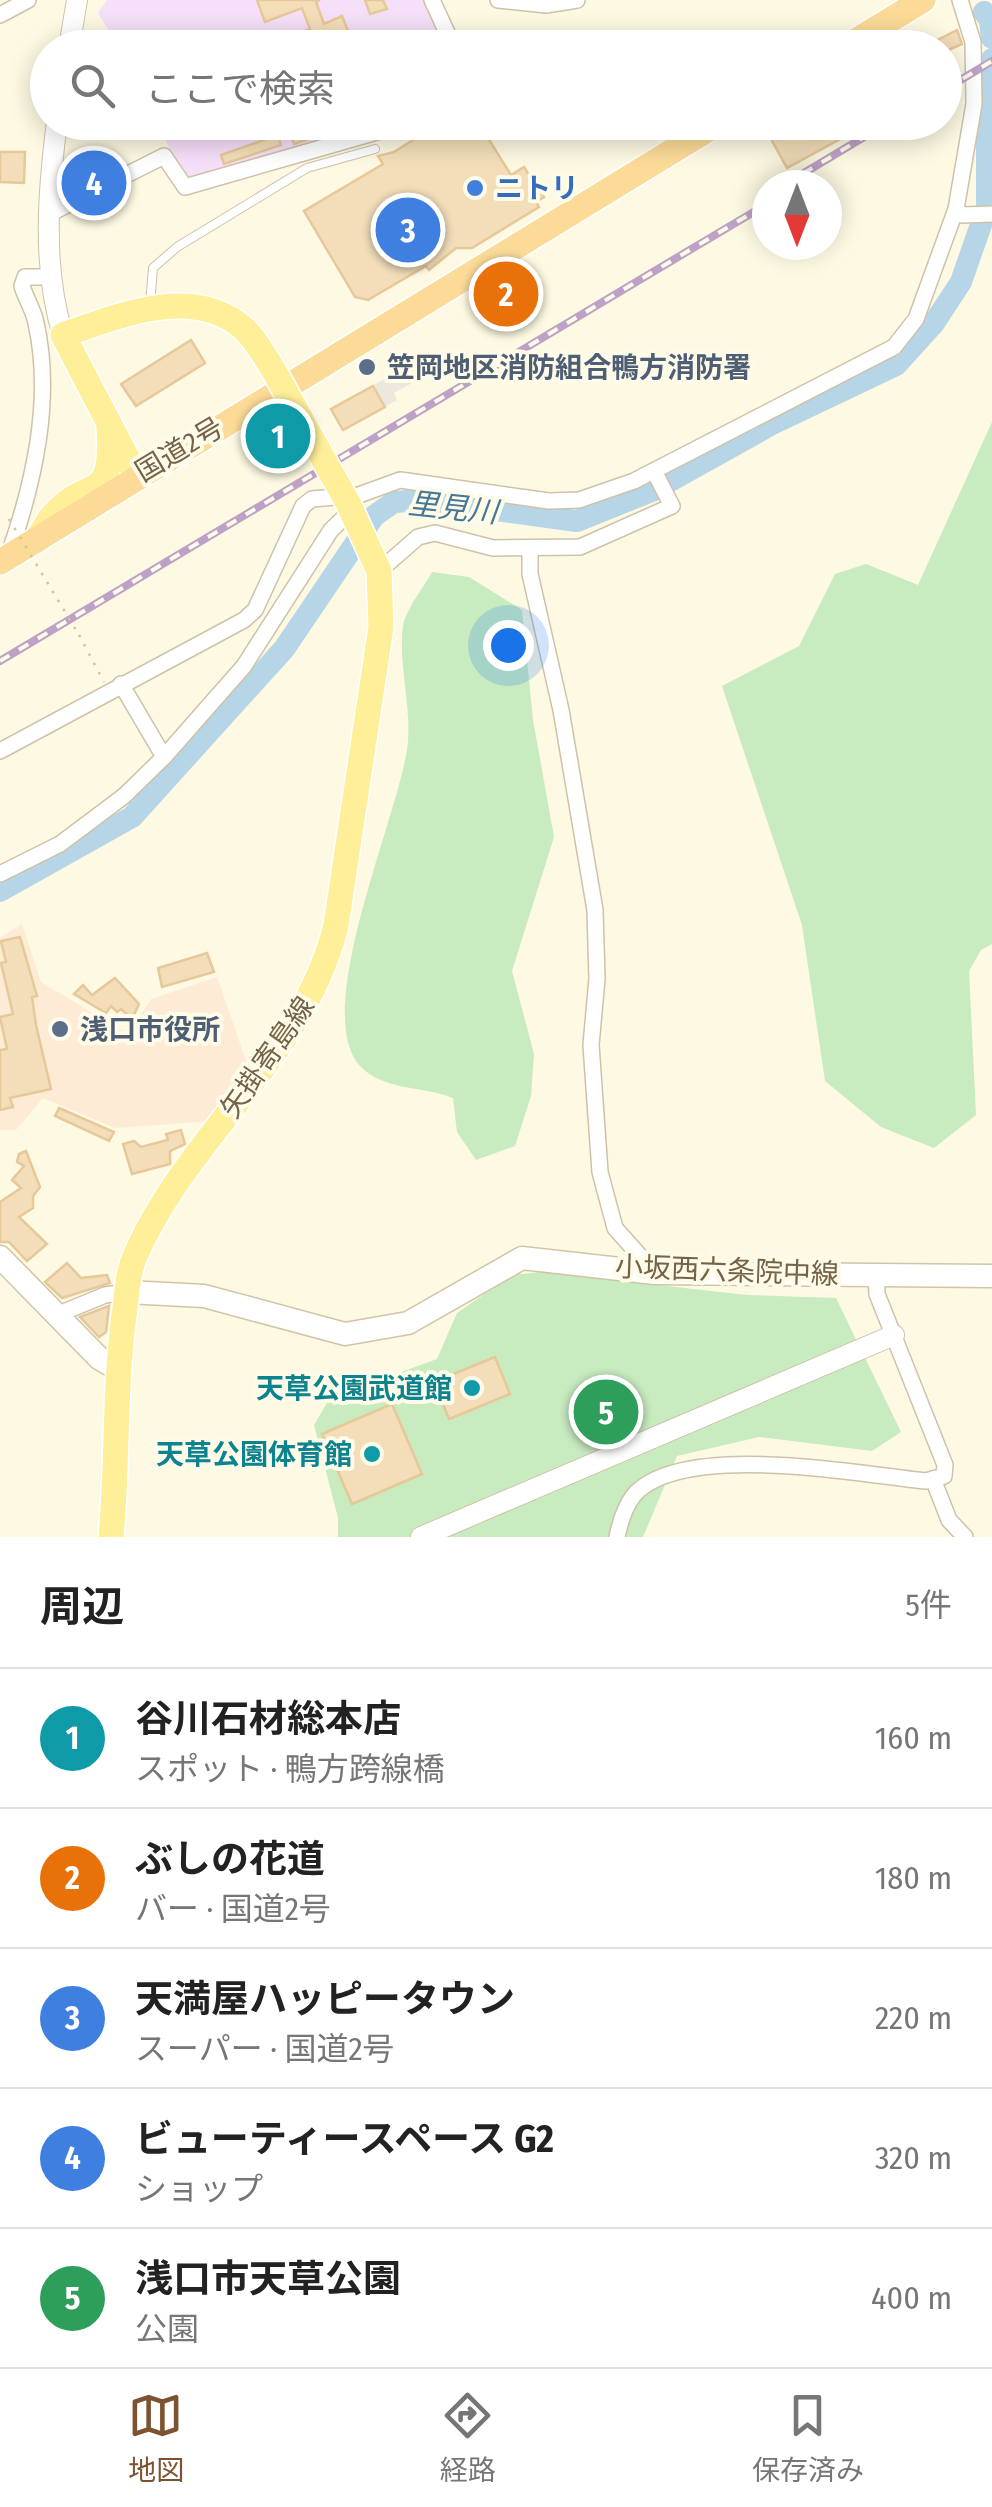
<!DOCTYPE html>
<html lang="ja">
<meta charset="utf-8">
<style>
:root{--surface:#fff;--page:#f2f2f2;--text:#222;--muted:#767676;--line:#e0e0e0;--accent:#7c5331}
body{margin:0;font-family:"Fira Sans Condensed","Noto Sans JP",sans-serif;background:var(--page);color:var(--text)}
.compass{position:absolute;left:752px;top:170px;width:90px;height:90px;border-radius:50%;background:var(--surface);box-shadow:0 5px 25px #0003;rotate:180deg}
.you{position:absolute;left:508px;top:645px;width:35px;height:35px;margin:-25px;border:8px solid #fff;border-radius:50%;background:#1a73e8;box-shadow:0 0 0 15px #1a73e833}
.badge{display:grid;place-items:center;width:65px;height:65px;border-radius:50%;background:var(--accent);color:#fff;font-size:32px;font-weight:700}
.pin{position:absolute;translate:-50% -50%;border:5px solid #fff;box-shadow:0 2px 10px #0006}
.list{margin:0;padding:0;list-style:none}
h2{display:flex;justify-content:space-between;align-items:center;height:130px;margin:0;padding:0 40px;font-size:42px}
h2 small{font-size:32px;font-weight:400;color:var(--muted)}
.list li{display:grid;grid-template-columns:65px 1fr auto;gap:30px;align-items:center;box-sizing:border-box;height:140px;padding:0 40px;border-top:2px solid var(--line)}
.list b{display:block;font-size:38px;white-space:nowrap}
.list p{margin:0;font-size:32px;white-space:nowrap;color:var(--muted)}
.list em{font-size:32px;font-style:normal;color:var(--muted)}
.icon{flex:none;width:55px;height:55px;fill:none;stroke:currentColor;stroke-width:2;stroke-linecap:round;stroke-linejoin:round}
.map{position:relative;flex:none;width:992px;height:1537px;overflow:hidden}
.search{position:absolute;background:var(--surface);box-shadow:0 5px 25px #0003;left:30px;right:30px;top:30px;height:110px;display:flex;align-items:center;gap:25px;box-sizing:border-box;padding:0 35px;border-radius:55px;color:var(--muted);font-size:38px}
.sheet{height:830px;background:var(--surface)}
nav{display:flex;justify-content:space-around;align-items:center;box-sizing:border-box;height:140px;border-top:2px solid var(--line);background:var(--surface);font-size:28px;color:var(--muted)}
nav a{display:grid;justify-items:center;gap:5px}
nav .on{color:var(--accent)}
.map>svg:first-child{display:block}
</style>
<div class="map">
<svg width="992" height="1537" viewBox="0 0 992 1537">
<rect width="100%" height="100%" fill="#fdf9e2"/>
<path fill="#feebd6" d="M22,924L41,982L128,1034L151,999L217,977L250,1072L213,1121L115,1128L43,1098L16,1130H0V938Z"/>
<path fill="#ece8dd" d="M404,368L412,383L394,393L397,400L386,406L374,385Z"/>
<g fill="#f6dff9">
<path d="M107,0H427L448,47H119L98,13Z"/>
<path d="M157,123H378L186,181Z"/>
</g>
<g fill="#c8ebc0">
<path d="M992,422V944L981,950L969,971L976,1115L934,1148L881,1127L825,1081L802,925L722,686L799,646L835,574L866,564L918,585Z"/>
<path d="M432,572L469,577L522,610L533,720L554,837L512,971L534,1054L531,1096L515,1146L476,1160L457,1132L453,1098C425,1086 383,1091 360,1066C309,1011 403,807 408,741C411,703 398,663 403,626C406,609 424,587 432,572Z"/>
<path d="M541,1272L747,1295L836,1298L901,1432L872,1451L759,1437L677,1456L643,1537H338V1518L314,1425L330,1398L437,1359L457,1313L512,1275Z"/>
</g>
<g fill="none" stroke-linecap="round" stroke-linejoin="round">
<g stroke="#b6d5e7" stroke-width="22">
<path d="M984,12L990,20L992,38"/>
<path d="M987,202V85L992,59"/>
<path d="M0,891L132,817L284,649L374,516L394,502L421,500L577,521L654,490L774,423L896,365L934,323L961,282L992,193"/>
</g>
</g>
<g fill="#f3deb9" stroke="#e6c899" stroke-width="2.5">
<path d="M257,0H320L316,2L324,24L342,16L355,48H265L310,29L302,8L265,22Z"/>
<path d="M365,0H383L387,9L370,14Z"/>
<path d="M957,30L962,44L944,52V48H922Z"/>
<path d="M299,122H317L321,135L294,144L290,134L302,130Z"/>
<path d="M441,122H478L511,175L524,167L544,197L536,202L539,207L472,248H456L429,270L426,266L368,300L355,297L304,211L383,164L378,156L394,152Z"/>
<path d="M798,122H833L842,138L787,168L770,137Z"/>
<path d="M278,135L281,145L224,164L221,155Z"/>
<path d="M0,152H25L24,183L0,182Z"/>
<path d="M514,279L523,294L497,309L488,293Z"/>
<path d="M191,340L205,363L136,406L121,384Z"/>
<path d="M373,386L385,407L343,430L331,409Z"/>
<path d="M284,422L293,438L264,456L254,440Z"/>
<path d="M20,937L37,996L32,997L36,1025L51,1089L10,1098L13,1107L0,1110V1050L7,1049L0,1017L13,1014L1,963L6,962L1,941Z"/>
<path d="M207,953L214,972L162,987L158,968Z"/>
<path d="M115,978L139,1004L132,1019L121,1009L117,1012L111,1006L106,1013L74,994L83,985L92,995Z"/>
<path d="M59,1108L114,1132L109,1141L55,1116Z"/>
<path d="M181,1130L185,1144L170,1151V1164L132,1174L123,1144L134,1141L141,1147L168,1140L166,1134Z"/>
<path d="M26,1151L40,1187L33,1196V1208L19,1217L47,1244L27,1261L9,1242H0V1202L21,1188L12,1180L24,1166L17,1162L19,1154Z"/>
<path d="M67,1263L81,1278L107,1275L110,1283L62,1298L45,1282Z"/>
<path d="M109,1306L106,1332L99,1337L80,1317Z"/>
<path d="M495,1357L510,1394L449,1419L434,1382Z"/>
<path d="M392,1404L422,1474L352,1504L322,1434Z"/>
</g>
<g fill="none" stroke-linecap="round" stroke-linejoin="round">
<g stroke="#cec2a9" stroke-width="10">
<path id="service" d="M150,304L153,268L177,247L307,168L375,149"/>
</g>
<g stroke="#cec2a9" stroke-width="18">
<g id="minor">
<path d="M432,0L454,48"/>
<path d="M498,0L546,5L577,0"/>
<path d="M0,15L28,0"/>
<path d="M956,209L962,215L992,214"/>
<path d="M49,214L164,156L185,187L380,131L394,122"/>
<path d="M530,549V574L561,710L595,910L597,979L591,1045L600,1172L615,1228L655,1273"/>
<path d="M9,554C34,482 53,399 36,323C34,311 26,299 22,286L25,277H52"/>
<path d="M379,571L418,537L435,533L493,548L580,547L672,506L654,471"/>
<path d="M121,684L164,757"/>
<path d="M0,751L244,620L255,610L303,506L312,499L359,495L400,480L549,501L579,500L634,481L894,347L916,319L956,209L974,104L973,42L960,0"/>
<path d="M0,874L60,844L124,796L164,757L244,666L331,530L352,510"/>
<path d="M59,1314L105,1295L127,1292"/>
<path d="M933,1479L949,1520L965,1537"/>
<path d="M617,1537C620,1523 625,1506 634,1495C682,1441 859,1474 926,1481L944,1476L945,1465L877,1294L876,1274"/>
</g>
</g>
<g stroke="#cec2a9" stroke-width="22">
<g id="tertiary">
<path d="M69,48L77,0"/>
<path d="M57,122C48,191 42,268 63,335"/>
<path d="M421,1537L894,1335"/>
</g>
</g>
<g stroke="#d2c4a6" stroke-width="25">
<g id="secondary">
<path d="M0,1257L99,1358L119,1370"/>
<path d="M127,1292L204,1296L345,1334L408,1323L522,1258L655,1273L992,1276"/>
</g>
</g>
<g stroke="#fff" stroke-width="28">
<g id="primary">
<path d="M136,475L63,335C118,316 191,285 242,327C255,338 265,357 274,371"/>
<path d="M36,541C42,533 47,521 54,514C89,475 114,506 109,429"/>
<path d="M111,1537C118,1461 114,1384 125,1308C127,1291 128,1272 135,1256C187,1136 305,1055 336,925L381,627L379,571L348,503"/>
</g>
</g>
<g stroke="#fff" stroke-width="28">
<g id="trunk">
<path d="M844,48L923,0"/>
<path d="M0,562L720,122"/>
</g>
</g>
<path stroke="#d8c19c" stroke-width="2.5" stroke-dasharray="2.5 8" stroke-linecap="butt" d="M79,635L104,682"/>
<use href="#service" stroke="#fff" stroke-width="8"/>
<use href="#minor" stroke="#fff" stroke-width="15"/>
<use href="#tertiary" stroke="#fff" stroke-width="20"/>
<use href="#secondary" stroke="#fff" stroke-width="22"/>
<use href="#primary" stroke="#feef98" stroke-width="25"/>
<use href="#trunk" stroke="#fcdb98" stroke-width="25"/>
<g stroke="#bea1c6" stroke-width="8">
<g id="rail">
<path d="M944,90L992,61"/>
<path d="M784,185L889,122"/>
<path d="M0,661L767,204"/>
</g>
</g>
<use href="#rail" stroke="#fffbe9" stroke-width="4" stroke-dasharray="11" stroke-linecap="butt"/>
<g stroke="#fff" stroke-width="28" stroke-linecap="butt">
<path id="primary-bridge" d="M274,371L348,503"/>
</g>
<path stroke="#d8c19c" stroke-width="2.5" stroke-dasharray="2.5 8" stroke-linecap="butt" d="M9,519L79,635"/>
<use href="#primary-bridge" stroke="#feef98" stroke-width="25"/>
</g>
<circle fill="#3f7fe0" stroke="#fffbe9" stroke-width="4" cx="475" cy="188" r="10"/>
<g fill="#5c6f8a" stroke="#fffbe9" stroke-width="4">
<circle cx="367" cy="367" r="10"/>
<circle cx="60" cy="1029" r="10"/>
</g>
<g fill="#0f9aa8" stroke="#fffbe9" stroke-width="4">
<circle cx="472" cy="1388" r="10"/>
<circle cx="372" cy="1454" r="10"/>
</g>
<g text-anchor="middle" stroke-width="8" stroke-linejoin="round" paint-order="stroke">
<g font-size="28" font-weight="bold" fill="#366cbe" stroke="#fffbe9" text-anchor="start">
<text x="495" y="198">ニトリ</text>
</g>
<g font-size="28" font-weight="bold" fill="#4e5e75" stroke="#fffbe9" text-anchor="start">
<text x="387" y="377">笠岡地区消防組合鴨方消防署</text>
<text x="80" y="1039">浅口市役所</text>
</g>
<g font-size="28" fill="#756348" stroke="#fffbe9">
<text transform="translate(179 449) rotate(-31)" y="10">国道2号</text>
<text transform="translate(267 1057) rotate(-55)" y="10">矢掛寄島線</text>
<text transform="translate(727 1270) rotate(2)" y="10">小坂西六条院中線</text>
</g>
<g font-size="28" font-weight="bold" fill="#0d838f" stroke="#fffbe9" text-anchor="end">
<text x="452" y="1398">天草公園武道館</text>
<text x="352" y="1464">天草公園体育館</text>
</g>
<g font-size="30" font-style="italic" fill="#467898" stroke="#fffbe9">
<text transform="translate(453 508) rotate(6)" y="10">里見川</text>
</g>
</g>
</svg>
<svg class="compass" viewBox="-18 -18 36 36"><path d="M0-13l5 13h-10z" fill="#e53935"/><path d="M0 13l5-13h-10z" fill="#767676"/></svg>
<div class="you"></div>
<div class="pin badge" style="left:278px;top:436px;background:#0f9aa8">1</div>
<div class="pin badge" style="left:506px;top:294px;background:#e8710a">2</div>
<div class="pin badge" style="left:408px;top:230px;background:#3f7fe0">3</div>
<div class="pin badge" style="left:94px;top:183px;background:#3f7fe0">4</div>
<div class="pin badge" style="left:606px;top:1412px;background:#2e9e5b">5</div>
<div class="search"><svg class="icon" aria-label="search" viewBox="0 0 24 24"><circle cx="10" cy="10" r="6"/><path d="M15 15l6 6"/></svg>ここで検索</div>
</div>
<section class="sheet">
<h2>周辺<small>5件</small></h2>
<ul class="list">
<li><span class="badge" style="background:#0f9aa8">1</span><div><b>谷川石材総本店</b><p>スポット · 鴨方跨線橋</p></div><em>160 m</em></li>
<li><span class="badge" style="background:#e8710a">2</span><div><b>ぶしの花道</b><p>バー · 国道2号</p></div><em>180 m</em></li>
<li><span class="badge" style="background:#3f7fe0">3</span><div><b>天満屋ハッピータウン</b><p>スーパー · 国道2号</p></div><em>220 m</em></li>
<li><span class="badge" style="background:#3f7fe0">4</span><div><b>ビューティースペース G2</b><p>ショップ</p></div><em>320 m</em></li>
<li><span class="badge" style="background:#2e9e5b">5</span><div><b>浅口市天草公園</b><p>公園</p></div><em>400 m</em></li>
</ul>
</section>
<nav>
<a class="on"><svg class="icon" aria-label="map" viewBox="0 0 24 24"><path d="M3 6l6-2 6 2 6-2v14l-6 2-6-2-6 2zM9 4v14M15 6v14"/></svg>地図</a>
<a><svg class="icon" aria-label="directions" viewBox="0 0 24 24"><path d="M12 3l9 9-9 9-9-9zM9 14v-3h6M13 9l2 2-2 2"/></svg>経路</a>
<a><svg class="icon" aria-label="saved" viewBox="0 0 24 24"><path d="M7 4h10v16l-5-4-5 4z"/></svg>保存済み</a>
</nav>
